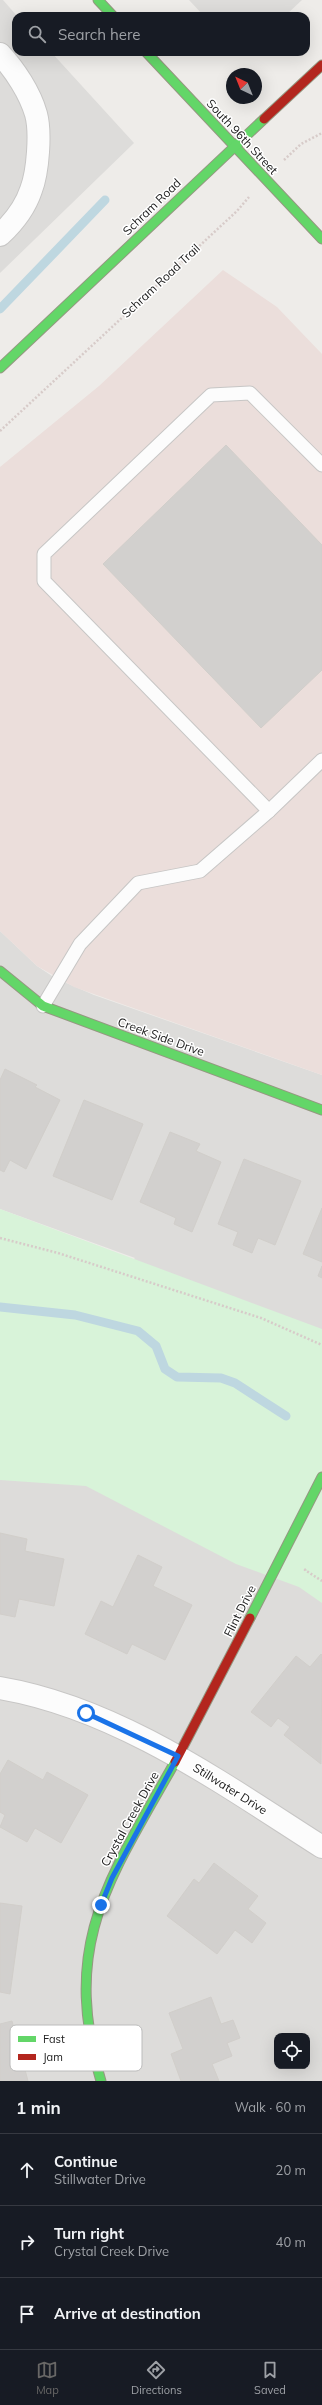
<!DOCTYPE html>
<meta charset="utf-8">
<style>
:root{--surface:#171b24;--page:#242831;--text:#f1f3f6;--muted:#9ea1a6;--line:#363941;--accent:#686766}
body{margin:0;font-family:Mulish,sans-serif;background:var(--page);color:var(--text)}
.controls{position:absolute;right:12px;bottom:12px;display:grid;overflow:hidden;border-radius:8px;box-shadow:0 4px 16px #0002}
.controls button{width:36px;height:36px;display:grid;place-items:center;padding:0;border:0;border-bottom:1px solid var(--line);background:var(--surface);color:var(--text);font:20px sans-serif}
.compass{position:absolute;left:226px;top:68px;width:36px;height:36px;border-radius:50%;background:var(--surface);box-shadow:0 4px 16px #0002;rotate:317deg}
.stop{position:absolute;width:12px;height:12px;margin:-9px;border:3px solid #1a73e8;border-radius:50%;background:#fff}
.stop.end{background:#1a73e8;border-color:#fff;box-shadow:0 1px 4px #0008}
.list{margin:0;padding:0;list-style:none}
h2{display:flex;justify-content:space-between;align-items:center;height:52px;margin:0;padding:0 16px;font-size:17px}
h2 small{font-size:13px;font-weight:400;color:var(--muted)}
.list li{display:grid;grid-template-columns:26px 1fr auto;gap:12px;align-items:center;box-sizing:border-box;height:72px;padding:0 16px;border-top:1px solid var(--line)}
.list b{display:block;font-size:15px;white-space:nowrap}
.list p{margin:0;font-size:13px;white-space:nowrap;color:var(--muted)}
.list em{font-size:13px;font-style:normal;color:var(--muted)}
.icon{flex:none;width:22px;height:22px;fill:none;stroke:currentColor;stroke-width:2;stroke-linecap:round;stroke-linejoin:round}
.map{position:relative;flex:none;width:322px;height:2081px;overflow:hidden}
.search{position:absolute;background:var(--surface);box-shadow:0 4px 16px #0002;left:12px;right:12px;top:12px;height:44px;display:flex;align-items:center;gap:10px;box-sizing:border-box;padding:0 14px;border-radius:12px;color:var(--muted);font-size:15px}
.sheet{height:268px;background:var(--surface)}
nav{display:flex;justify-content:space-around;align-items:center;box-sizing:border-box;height:56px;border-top:1px solid var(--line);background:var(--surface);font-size:11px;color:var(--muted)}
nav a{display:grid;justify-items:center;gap:2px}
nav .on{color:var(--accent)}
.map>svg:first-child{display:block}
</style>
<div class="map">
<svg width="322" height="2081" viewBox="0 0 322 2081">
<rect width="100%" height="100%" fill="#eeece9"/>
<g fill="#dddcda" fill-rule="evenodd">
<path d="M0,0H3L17,16L16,52H51L134,143L0,273Z"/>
<path d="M189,0H302L285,16H204Z"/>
<path d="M0,931L37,966L55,978L94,995L322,1075V2081H0V1386L135,1258L0,1209ZM277,2036H307V2066H277Z"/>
</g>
<path fill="#ebdedb" d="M223,270L277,307L322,354V1075L74,987L37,966L0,931V467L99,386Z"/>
<path fill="#d8f3d9" d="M0,1209L322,1329V1603L299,1587L236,1564L86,1486L0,1480Z"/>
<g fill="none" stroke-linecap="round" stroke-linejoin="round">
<g stroke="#bed7e0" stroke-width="9">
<path d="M0,309L105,200"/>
<path d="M0,1307L75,1315L138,1331L156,1346L165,1369L177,1377L221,1378L235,1383L286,1416"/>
</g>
</g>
<g fill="#d2d0ce" stroke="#d1ceca">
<path d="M226,445L322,545V670L261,728L103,564Z"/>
<path d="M5,1069L37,1085L35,1087L60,1100L26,1169L10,1160L4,1172L0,1170V1080Z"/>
<path d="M84,1100L143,1124L112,1200L53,1176Z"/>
<path d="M170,1132L200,1144L196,1151L221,1162L192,1232L174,1224L176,1218L140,1202Z"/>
<path d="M244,1159L301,1181L275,1245L258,1238L252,1253L233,1245L238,1232L218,1224Z"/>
<path d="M322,1208V1262L303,1254Z"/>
<path d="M322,1266V1278L318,1276Z"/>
<path d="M0,1533L27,1539L25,1551L64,1559L54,1606L19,1599L15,1617L0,1614Z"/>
<path d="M138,1555L162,1567L153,1586L192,1605L165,1660L132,1644L127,1654L85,1634L101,1601L113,1607Z"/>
<path d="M321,1654L322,1655L321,1764L284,1735L290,1727L278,1718L271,1727L251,1712L296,1656L310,1667Z"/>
<path d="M8,1760L43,1780L47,1772L88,1795L61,1843L35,1828L27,1842L0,1827L5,1815L0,1812V1774Z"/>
<path d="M214,1863L258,1896L248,1909L266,1923L252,1943L235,1930L217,1954L167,1916L194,1879L199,1883Z"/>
<path d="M0,1903L22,1906L10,1994L0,1992Z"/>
<path d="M211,1997L221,2024L233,2020L240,2038L227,2043L232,2056L212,2064L219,2081H181L171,2054L183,2049L169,2013Z"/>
<path d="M12,2021L28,2081H0V2024Z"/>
</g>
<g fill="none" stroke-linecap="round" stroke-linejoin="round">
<g stroke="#c7c6c5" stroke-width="15">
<g id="lane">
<path d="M269,811L44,581V554L211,395L250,393L322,465"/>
<path d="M43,1006L80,944L138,883L200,871L269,811L322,760"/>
</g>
</g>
<g stroke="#c7c6c5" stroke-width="24">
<g id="street">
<path d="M0,54C15,70 30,93 36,114C41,132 38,172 31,190C25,208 13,223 0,235"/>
<path d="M0,1688C118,1708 223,1784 322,1847"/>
</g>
</g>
<g stroke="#959781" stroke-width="11">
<g id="fast">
<path d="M98,0L113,16"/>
<path d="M146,52L322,239"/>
<path d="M0,368L264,119"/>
<path d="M0,971L43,1006L322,1110"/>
<path d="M250,1618L322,1477"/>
<path d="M101,2081C60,1943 110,1878 175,1762"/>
</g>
</g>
<g stroke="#959781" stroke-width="11">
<g id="jam">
<path d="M264,119L322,65"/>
<path d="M175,1762L250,1618"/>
</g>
</g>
<g stroke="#d7cbc9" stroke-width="2.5" stroke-dasharray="2 2" stroke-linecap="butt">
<path d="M284,160L301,144L322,133"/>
<path d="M0,431L237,211L249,197"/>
<path d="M0,1238L58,1253L261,1318L322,1345"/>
<path d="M306,1569L305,1570L322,1581"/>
</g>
<use href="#lane" stroke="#fcfcfc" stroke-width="13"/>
<use href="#street" stroke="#fcfcfc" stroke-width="22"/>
<use href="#fast" stroke="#63d668" stroke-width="9"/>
<use href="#jam" stroke="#b3261e" stroke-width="9"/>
</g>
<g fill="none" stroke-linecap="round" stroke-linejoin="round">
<path stroke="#1a73e8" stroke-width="5" d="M86,1713L178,1756L112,1878L101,1905"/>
</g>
<g text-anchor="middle" stroke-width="3" stroke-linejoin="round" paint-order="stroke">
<g font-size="12" fill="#202020" stroke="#fff">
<text transform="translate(242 137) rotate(47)" y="4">South 96th Street</text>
<text transform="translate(152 207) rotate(-44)" y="4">Schram Road</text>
<text transform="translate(161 281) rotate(-43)" y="4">Schram Road Trail</text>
<text transform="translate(161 1037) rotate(20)" y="4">Creek Side Drive</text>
<text transform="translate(240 1611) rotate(-63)" y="4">Flint Drive</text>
<text transform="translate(230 1789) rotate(32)" y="4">Stillwater Drive</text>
<text transform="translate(130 1819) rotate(-61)" y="4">Crystal Creek Drive</text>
</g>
</g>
<rect x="10" y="2025" width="132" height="46" rx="6" fill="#fff" stroke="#bcbcbc" stroke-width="1"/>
<rect x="18" y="2036" width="18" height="6" fill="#63d668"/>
<rect x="18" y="2054" width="18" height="6" fill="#b3261e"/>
<g font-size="11" fill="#202020">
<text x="43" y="2043">Fast</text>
<text x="43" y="2061">Jam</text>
</g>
</svg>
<div class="controls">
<button><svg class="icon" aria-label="locate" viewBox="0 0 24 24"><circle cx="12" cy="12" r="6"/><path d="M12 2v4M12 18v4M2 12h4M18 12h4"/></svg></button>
</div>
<svg class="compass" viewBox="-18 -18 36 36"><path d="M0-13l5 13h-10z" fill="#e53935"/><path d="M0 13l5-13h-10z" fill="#9ea1a6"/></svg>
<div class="stop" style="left:86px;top:1713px"></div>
<div class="stop end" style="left:101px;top:1905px"></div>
<div class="search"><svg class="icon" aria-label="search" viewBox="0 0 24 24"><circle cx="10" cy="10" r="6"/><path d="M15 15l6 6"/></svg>Search here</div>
</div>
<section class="sheet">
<h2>1 min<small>Walk · 60 m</small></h2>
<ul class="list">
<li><svg class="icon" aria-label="ahead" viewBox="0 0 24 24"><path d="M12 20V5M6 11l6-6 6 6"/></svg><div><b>Continue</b><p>Stillwater Drive</p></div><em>20 m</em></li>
<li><svg class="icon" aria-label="right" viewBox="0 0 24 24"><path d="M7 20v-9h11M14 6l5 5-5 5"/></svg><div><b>Turn right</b><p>Crystal Creek Drive</p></div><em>40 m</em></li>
<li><svg class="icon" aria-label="arrive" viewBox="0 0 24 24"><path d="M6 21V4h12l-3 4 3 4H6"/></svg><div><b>Arrive at destination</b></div></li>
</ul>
</section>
<nav>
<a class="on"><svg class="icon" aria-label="map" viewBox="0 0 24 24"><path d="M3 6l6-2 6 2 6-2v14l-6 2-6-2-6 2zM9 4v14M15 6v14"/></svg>Map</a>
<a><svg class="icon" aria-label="directions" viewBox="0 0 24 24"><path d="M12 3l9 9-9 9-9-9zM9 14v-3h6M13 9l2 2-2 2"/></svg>Directions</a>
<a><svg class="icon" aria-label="saved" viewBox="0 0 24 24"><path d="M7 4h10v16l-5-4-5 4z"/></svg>Saved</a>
</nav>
